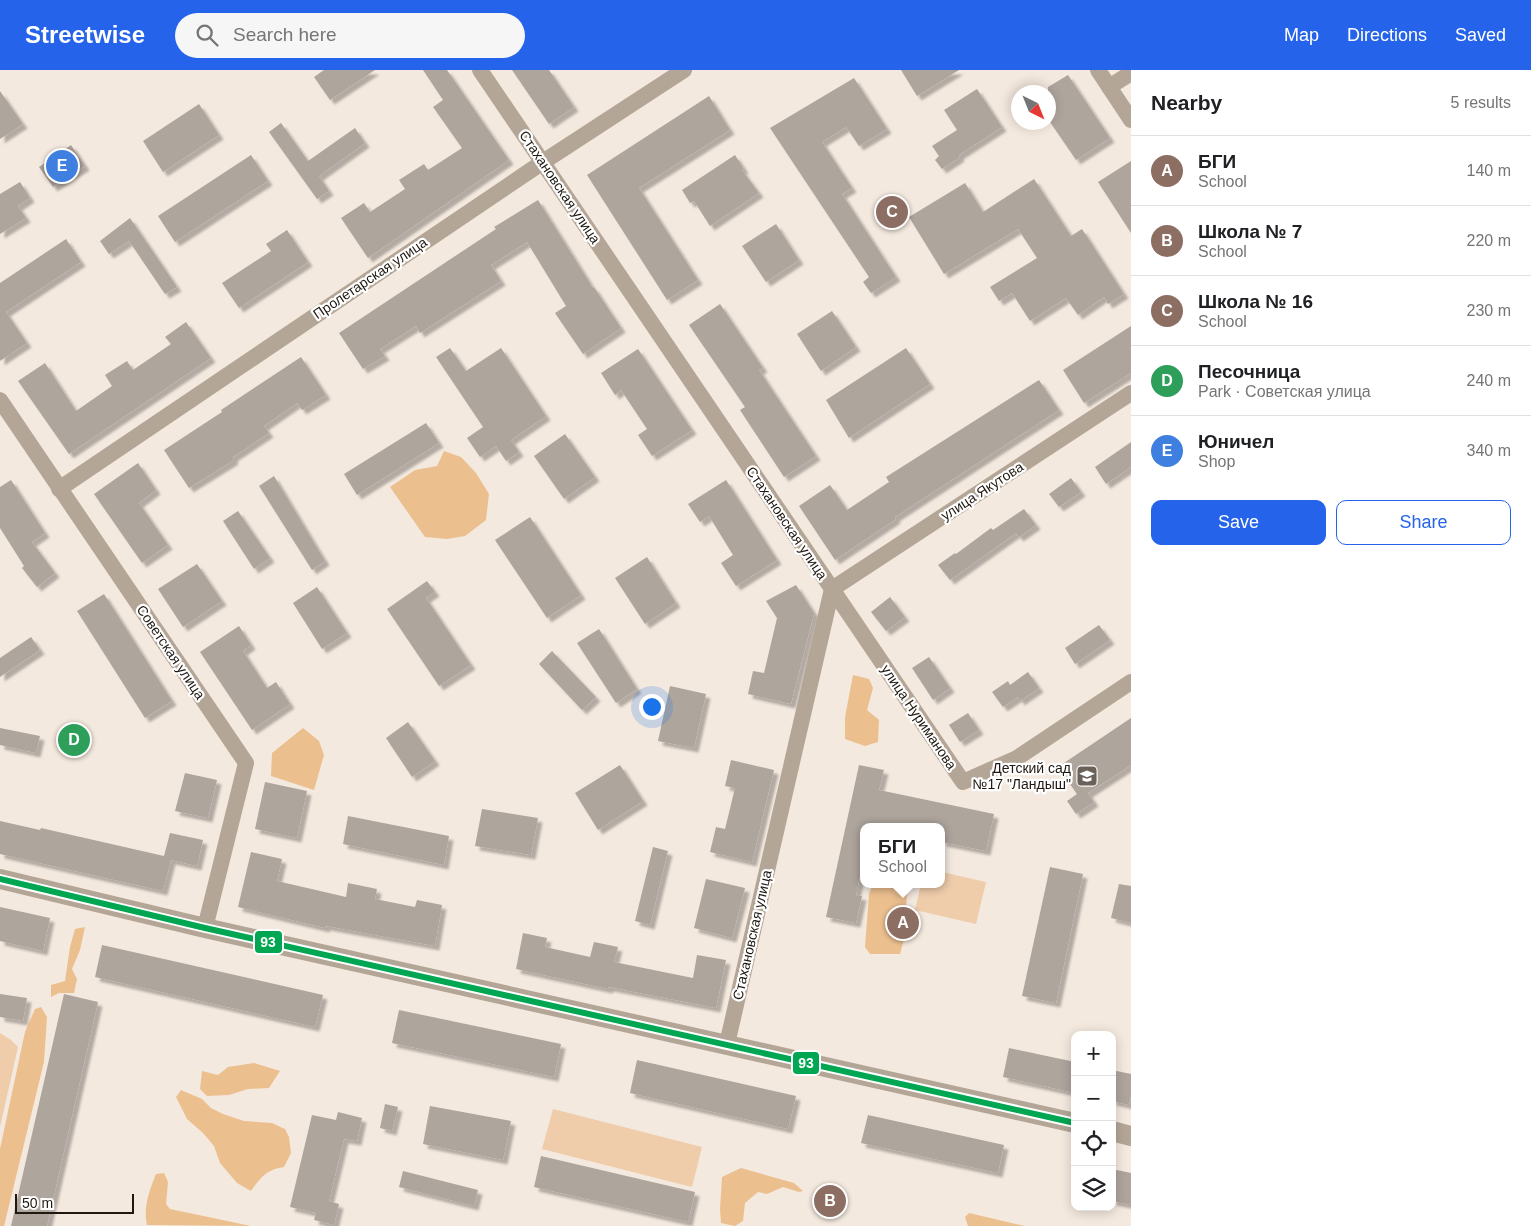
<!DOCTYPE html>
<meta charset="utf-8">
<style>
:root{--surface:#fff;--page:#f6f6f6;--text:#202124;--muted:#757577;--line:#e0e0e0;--accent:#2563eb}
body{margin:0;font-family:Arial,sans-serif;background:var(--page);color:var(--text)}
.controls{position:absolute;right:15px;bottom:15px;display:grid;overflow:hidden;border-radius:10px;box-shadow:0 2px 12px #0003}
.controls button{width:45px;height:45px;display:grid;place-items:center;padding:0;border:0;border-bottom:1px solid var(--line);background:var(--surface);color:var(--text);font:25px sans-serif}
.compass{position:absolute;left:1011px;top:15px;width:45px;height:45px;border-radius:50%;background:var(--surface);box-shadow:0 2px 12px #0003;rotate:137deg}
.scale{position:absolute;left:15px;bottom:12px;width:119px;box-sizing:border-box;padding-left:5px;border:2px solid #1f1811;border-top:0;font-size:14px;line-height:18px;white-space:nowrap;color:#1f1811;-webkit-text-stroke:4px #fff;paint-order:stroke}
.you{position:absolute;left:651px;top:636px;width:18px;height:18px;margin:-12px;border:4px solid #fff;border-radius:50%;background:#1a73e8;box-shadow:0 0 0 8px #1a73e833}
.badge{display:grid;place-items:center;width:32px;height:32px;border-radius:50%;background:var(--accent);color:#fff;font-size:16px;font-weight:700}
.pin{position:absolute;translate:-50% -50%;border:2px solid #fff;box-shadow:0 1px 5px #0006}
.popup{position:absolute;left:860px;top:753px;width:85px;height:65px;box-sizing:border-box;display:grid;place-content:center;border-radius:10px;background:var(--surface);filter:drop-shadow(0 1px 4px #0005);font-size:16px;white-space:nowrap;color:var(--muted)}
.popup b{font-size:19px;color:var(--text)}
.popup::after{content:'';position:absolute;left:50%;top:100%;margin-left:-10px;border:10px solid transparent;border-top-color:var(--surface)}
.list{margin:0;padding:0;list-style:none}
h2{display:flex;justify-content:space-between;align-items:center;height:65px;margin:0;padding:0 20px;font-size:21px}
h2 small{font-size:16px;font-weight:400;color:var(--muted)}
.list li{display:grid;grid-template-columns:32px 1fr auto;gap:15px;align-items:center;box-sizing:border-box;height:70px;padding:0 20px;border-top:1px solid var(--line)}
.list b{display:block;font-size:19px;white-space:nowrap}
.list p{margin:0;font-size:16px;white-space:nowrap;color:var(--muted)}
.list em{font-size:16px;font-style:normal;color:var(--muted)}
.actions{display:flex;gap:10px;padding:15px 20px}
.actions a{flex:1;padding:11px 0;border:1px solid var(--accent);border-radius:10px;text-align:center;font-size:18px;color:var(--accent)}
.actions .main{background:var(--accent);color:#fff}
.icon{flex:none;width:28px;height:28px;fill:none;stroke:currentColor;stroke-width:2;stroke-linecap:round;stroke-linejoin:round}
.map{position:relative;flex:none;width:1131px;height:1156px;overflow:hidden}
header{display:flex;align-items:center;gap:30px;box-sizing:border-box;height:70px;padding:0 25px;background:var(--accent);color:#fff}
header strong{font-size:24px}
nav{display:flex;gap:28px;margin-inline-start:auto;font-size:18px}
.search{width:350px;height:45px;background:var(--page);display:flex;align-items:center;gap:12px;box-sizing:border-box;padding:0 18px;border-radius:28px;color:var(--muted);font-size:19px}
main{display:flex}
aside{flex:1;background:var(--surface)}
.map>svg:first-child{display:block}
</style>
<header>
<strong>Streetwise</strong>
<div class="search"><svg class="icon" aria-label="search" viewBox="0 0 24 24"><circle cx="10" cy="10" r="6"/><path d="M15 15l6 6"/></svg>Search here</div>
<nav><a>Map</a><a>Directions</a><a>Saved</a></nav>
</header>
<main>
<div class="map">
<svg width="1131" height="1156" viewBox="0 0 1131 1156">
<defs>
<filter id="shadow"><feDropShadow dx="4.5" dy="4.5" stdDeviation="1" flood-color="#0004"/></filter>
</defs>
<rect width="100%" height="100%" fill="#f4e9de"/>
<g fill="#efccaa">
<path d="M942,802L986,812L976,854L915,840L921,814H942Z"/>
<path d="M0,963L11,970L18,977L0,1057Z"/>
<path d="M553,1039L702,1077L692,1117L542,1079Z"/>
</g>
<g fill="#ecbf8f">
<path d="M444,381L461,387L476,403L489,424L486,450L465,466L447,469L425,467L390,417L415,400L437,396Z"/>
<path d="M853,605L869,609L873,618L867,640L879,650L878,672L865,676L845,669V647Z"/>
<path d="M303,658L319,671L324,685L314,720L271,706L272,683Z"/>
<path d="M873,814H908L906,836L908,854L900,884H870L865,877L869,824Z"/>
<path d="M85,857L80,880L72,899L77,909L74,923H59L51,927V915L65,911L70,877L75,859Z"/>
<path d="M41,937L47,947L44,992L4,1156H0V1079L25,962L35,939Z"/>
<path d="M254,993L280,1001L269,1018L248,1019L229,1025L207,1026L200,1019L202,1001L218,1005L228,997Z"/>
<path d="M181,1020L202,1029L211,1038L223,1044L244,1051L272,1053L285,1059L289,1067L291,1083L284,1097C267,1099 260,1108 251,1121L237,1113L220,1093L214,1076L203,1063L187,1049L176,1027Z"/>
<path d="M741,1098L794,1113L803,1121L799,1122L783,1117L767,1124L758,1122L745,1133L743,1151L735,1156L721,1153L720,1139L722,1107Z"/>
<path d="M164,1103L168,1112L166,1134L170,1139L251,1156L147,1155C143,1138 149,1121 156,1104Z"/>
<path d="M969,1143L1025,1156H968L965,1147Z"/>
</g>
<g fill="#aea59d" filter="url(#shadow)">
<path d="M324,0H375L330,30L314,7Z"/>
<path d="M423,0H447L509,90L368,188L341,148L364,133L370,142L405,119L399,110L424,94L428,100L462,78L433,37L443,30Z"/>
<path d="M512,0H549L574,37L549,54Z"/>
<path d="M901,0H959L917,26Z"/>
<path d="M1068,5L1110,68L1076,90L1048,49V17Z"/>
<path d="M854,8L887,59L859,76L846,57L822,72L852,118L842,124L896,207L871,223L863,212L869,207L770,58Z"/>
<path d="M977,19L1002,57L959,85L960,87L942,99L935,90L939,86L932,76L957,60L944,40Z"/>
<path d="M0,21L23,54L0,69Z"/>
<path d="M709,26L730,60L639,118L698,210L667,230L587,105Z"/>
<path d="M199,34L219,65L163,102L143,71Z"/>
<path d="M281,53L308,91L355,58L365,73L319,106L329,121L317,129L269,62Z"/>
<path d="M71,75L85,96L53,117L39,97Z"/>
<path d="M251,85L268,111L175,172L158,146Z"/>
<path d="M735,85L744,99L742,100L759,123L710,156L694,131L690,133L682,120Z"/>
<path d="M1131,91V163L1098,112Z"/>
<path d="M1034,109L1071,166L1082,159L1124,224L1108,234L1104,227L1078,245L1066,228L1030,251L1012,223L999,231L990,217L1037,188L1018,159L944,204L909,147L965,113L983,142Z"/>
<path d="M20,112L30,128L18,136L26,148L0,164V124Z"/>
<path d="M538,130L593,218L594,217L621,258L583,284L555,243L566,236L527,172L491,195L501,211L420,263L416,256L380,279L385,286L363,299L339,263L496,159L494,157Z"/>
<path d="M130,148L177,217L165,224L129,171L109,184L100,171Z"/>
<path d="M776,154L799,190L766,212L742,176Z"/>
<path d="M287,160L308,192L239,238L222,213L271,181L266,174Z"/>
<path d="M66,169L81,192L6,242L27,273L0,291V213Z"/>
<path d="M720,234L763,298L759,300L816,386L784,407L740,340L745,337L689,255Z"/>
<path d="M832,241L856,277L821,301L797,264Z"/>
<path d="M186,252L211,288L69,384L18,311L45,293L76,341L112,316L105,305L127,291L133,300L171,274L165,267Z"/>
<path d="M1131,256V303L1084,333L1063,300Z"/>
<path d="M450,278L466,301L501,278L546,346L511,370L519,382L506,391L496,376L480,387L467,368L483,357L436,287Z"/>
<path d="M906,278L930,314L849,368L826,330Z"/>
<path d="M638,279L692,360L652,386L638,365L647,359L621,320L615,325L601,303Z"/>
<path d="M301,287L326,325L302,340L297,333L264,356L269,363L233,387L234,390L189,418L164,380L222,342L221,340Z"/>
<path d="M1039,310L1059,340L895,447L896,449L835,490L799,436L830,415L847,440L889,412L886,407Z"/>
<path d="M426,353L439,373L357,425L344,404Z"/>
<path d="M565,364L595,407L564,429L534,386Z"/>
<path d="M1131,372V397L1106,414L1095,397Z"/>
<path d="M138,393L156,420L139,433L168,475L142,493L94,424Z"/>
<path d="M274,406L325,491L312,500L259,416Z"/>
<path d="M1071,408L1081,422L1059,437L1049,424Z"/>
<path d="M11,410L45,463L32,472L55,503L37,517L22,498L24,496L0,458V417Z"/>
<path d="M726,410L777,490L736,516L721,493L733,485L709,446L700,452L688,434Z"/>
<path d="M1024,439L1036,455L1019,467L1016,463L950,510L938,495L955,483L956,484L991,458L993,460Z"/>
<path d="M238,441L270,488L254,499L223,451Z"/>
<path d="M530,447L581,525L547,548L495,470Z"/>
<path d="M647,487L676,533L645,554L615,508Z"/>
<path d="M197,494L222,531L183,557L158,519Z"/>
<path d="M427,511L435,522L426,528L471,595L439,616L387,539Z"/>
<path d="M796,515L814,543L791,634L748,624L753,601L764,603L777,548L766,531Z"/>
<path d="M317,517L347,563L322,579L293,533Z"/>
<path d="M104,524L172,631L145,648L77,541Z"/>
<path d="M890,527L905,547L886,561L871,542Z"/>
<path d="M1099,555L1110,570L1075,594L1065,578Z"/>
<path d="M239,556L251,575L243,581L267,618L276,612L290,634L252,660L200,582Z"/>
<path d="M599,559L637,619L616,633L577,573Z"/>
<path d="M31,567L40,580L0,607V588Z"/>
<path d="M552,581L596,627L582,640L539,594Z"/>
<path d="M929,587L950,618L933,630L912,598Z"/>
<path d="M1028,602L1039,618L1020,631L1018,627L1003,637L992,622L1008,611L1010,615Z"/>
<path d="M670,616L706,624L694,678L658,671Z"/>
<path d="M968,643L979,660L960,672L949,655Z"/>
<path d="M1131,648V695L1088,723L1094,732L1076,744L1067,731L1077,724L1058,697Z"/>
<path d="M408,652L435,691L412,707L386,668Z"/>
<path d="M0,658L40,666L36,683L0,675Z"/>
<path d="M731,690L774,700L752,792L710,782L716,757L725,759L735,718L725,716Z"/>
<path d="M620,695L643,731L598,760L575,723Z"/>
<path d="M859,695L884,700L879,720L994,744L986,781L942,772V757H864V787L856,825L862,826L856,853L826,847Z"/>
<path d="M185,703L217,710L208,748L175,741Z"/>
<path d="M265,712L307,721L297,768L255,759Z"/>
<path d="M482,739L538,748L531,785L475,776Z"/>
<path d="M348,746L449,766L444,795L343,774Z"/>
<path d="M0,751L40,760L41,758L164,786L170,763L203,770L197,796L171,790L163,821L0,784Z"/>
<path d="M653,777L668,781L650,855L635,851Z"/>
<path d="M251,782L282,789L277,811L346,827L348,813L377,819L375,829L415,837L417,830L442,835L435,876L326,856L325,858L238,837Z"/>
<path d="M1050,797L1083,804L1056,933L1022,926Z"/>
<path d="M706,809L745,818L732,868L694,858Z"/>
<path d="M1119,814L1131,816V853L1111,848Z"/>
<path d="M0,837L50,848L43,881L0,871Z"/>
<path d="M523,863L547,868L545,877L590,887L594,872L618,877L614,892L693,908L697,885L726,890L716,938L609,917L608,919L516,899Z"/>
<path d="M102,875L323,925L315,957L95,907Z"/>
<path d="M0,924L27,928L23,951L0,947Z"/>
<path d="M64,924L98,932L47,1156H11Z"/>
<path d="M399,940L561,974L554,1007L392,973Z"/>
<path d="M1009,978L1075,992V1023L1003,1007Z"/>
<path d="M637,990L796,1026L788,1059L630,1023Z"/>
<path d="M1112,1000L1131,1004V1026L1129,1035L1112,1031Z"/>
<path d="M385,1034L398,1037L392,1061L380,1058Z"/>
<path d="M430,1036L511,1051L503,1090L423,1074Z"/>
<path d="M338,1042L362,1048L357,1071L344,1069L329,1131L339,1134L334,1155L314,1150L316,1143L290,1137L312,1045L336,1050Z"/>
<path d="M868,1045L1004,1075L998,1103L861,1073Z"/>
<path d="M541,1086L695,1122L688,1152L534,1117Z"/>
<path d="M1112,1099L1131,1103V1135L1112,1131Z"/>
<path d="M403,1101L478,1120L474,1136L399,1117Z"/>
</g>
<g fill="none" stroke-linecap="round" stroke-linejoin="round">
<g stroke="#b4a697" stroke-width="16">
<path d="M480,0L963,712L1017,688L1131,612"/>
<path d="M1098,0L1131,50"/>
<path d="M1109,17L1131,3"/>
<path d="M0,330L246,693L205,858"/>
<path d="M59,419L543,92L684,0"/>
<path d="M832,519L1131,323"/>
<path d="M727,974L832,519"/>
</g>
<g stroke="#b4a697" stroke-width="20">
<path d="M0,809L205,858L1075,1053"/>
<path d="M1112,1061L1131,1066"/>
</g>
<g stroke="#fff" stroke-width="10">
<path id="bus-1" d="M0,809L205,858L1075,1053"/>
</g>
<use href="#bus-1" stroke="#00a651" stroke-width="6"/>
</g>
<defs>
<g id="school-square" transform="scale(1.125)"><rect x="-9" y="-9" width="18" height="18" rx="4" fill="#6a6159" stroke="#fff"/><path d="M0-5L7-2L0 1L-7-2ZM-4 1L0 2.5L4 1V4Q0 6-4 4Z" fill="#fff"/></g>
</defs>
<g fill-rule="evenodd">
<use href="#school-square" x="1087" y="706"/>
</g>
<g text-anchor="middle" stroke-width="4.5" stroke-linejoin="round" paint-order="stroke">
<g font-size="14" fill="#1f1811" stroke="#fff">
<text transform="translate(560 117) rotate(56)" y="5">Стахановская улица</text>
<text transform="translate(370 208) rotate(-34)" y="5">Пролетарская улица</text>
<text transform="translate(982 421) rotate(-33)" y="5">улица Якутова</text>
<text transform="translate(787 453) rotate(56)" y="5">Стахановская улица</text>
<text transform="translate(171 582) rotate(56)" y="5">Советская улица</text>
<text transform="translate(919 647) rotate(56)" y="5">улица Нуриманова</text>
<text transform="translate(752 865) rotate(-77)" y="5">Стахановская улица</text>
</g>
<g font-size="14" fill="#1f1811" stroke="#fff" text-anchor="end">
<text x="1071" y="703">Детский сад<tspan x="1071" dy="16">№17 "Ландыш"</tspan></text>
</g>
</g>
<g stroke="#fff" stroke-width="2">
<rect x="254" y="860" width="29" height="24" rx="5" fill="#00a651"/>
<rect x="792" y="981" width="28" height="24" rx="5" fill="#00a651"/>
</g>
<g font-size="14" text-anchor="middle" font-weight="bold" fill="#fff">
<text x="268" y="877">93</text>
<text x="806" y="998">93</text>
</g>
</svg>
<div class="controls">
<button>+</button>
<button>−</button>
<button><svg class="icon" aria-label="locate" viewBox="0 0 24 24"><circle cx="12" cy="12" r="6"/><path d="M12 2v4M12 18v4M2 12h4M18 12h4"/></svg></button>
<button><svg class="icon" aria-label="layers" viewBox="0 0 24 24"><path d="M12 4l9 5-9 5-9-5zM3 14l9 5 9-5"/></svg></button>
</div>
<svg class="compass" viewBox="-18 -18 36 36"><path d="M0-13l5 13h-10z" fill="#e53935"/><path d="M0 13l5-13h-10z" fill="#757577"/></svg>
<div class="scale">50 m</div>
<div class="you"></div>
<div class="pin badge" style="left:903px;top:853px;background:#8d6e63">A</div>
<div class="popup"><b>БГИ</b>School</div>
<div class="pin badge" style="left:830px;top:1131px;background:#8d6e63">B</div>
<div class="pin badge" style="left:892px;top:142px;background:#8d6e63">C</div>
<div class="pin badge" style="left:74px;top:670px;background:#2e9e5b">D</div>
<div class="pin badge" style="left:62px;top:96px;background:#3f7fe0">E</div>
</div>
<aside>
<h2>Nearby<small>5 results</small></h2>
<ul class="list">
<li><span class="badge" style="background:#8d6e63">A</span><div><b>БГИ</b><p>School</p></div><em>140 m</em></li>
<li><span class="badge" style="background:#8d6e63">B</span><div><b>Школа № 7</b><p>School</p></div><em>220 m</em></li>
<li><span class="badge" style="background:#8d6e63">C</span><div><b>Школа № 16</b><p>School</p></div><em>230 m</em></li>
<li><span class="badge" style="background:#2e9e5b">D</span><div><b>Песочница</b><p>Park · Советская улица</p></div><em>240 m</em></li>
<li><span class="badge" style="background:#3f7fe0">E</span><div><b>Юничел</b><p>Shop</p></div><em>340 m</em></li>
</ul>
<div class="actions"><a class="main">Save</a><a>Share</a></div>
</aside>
</main>
